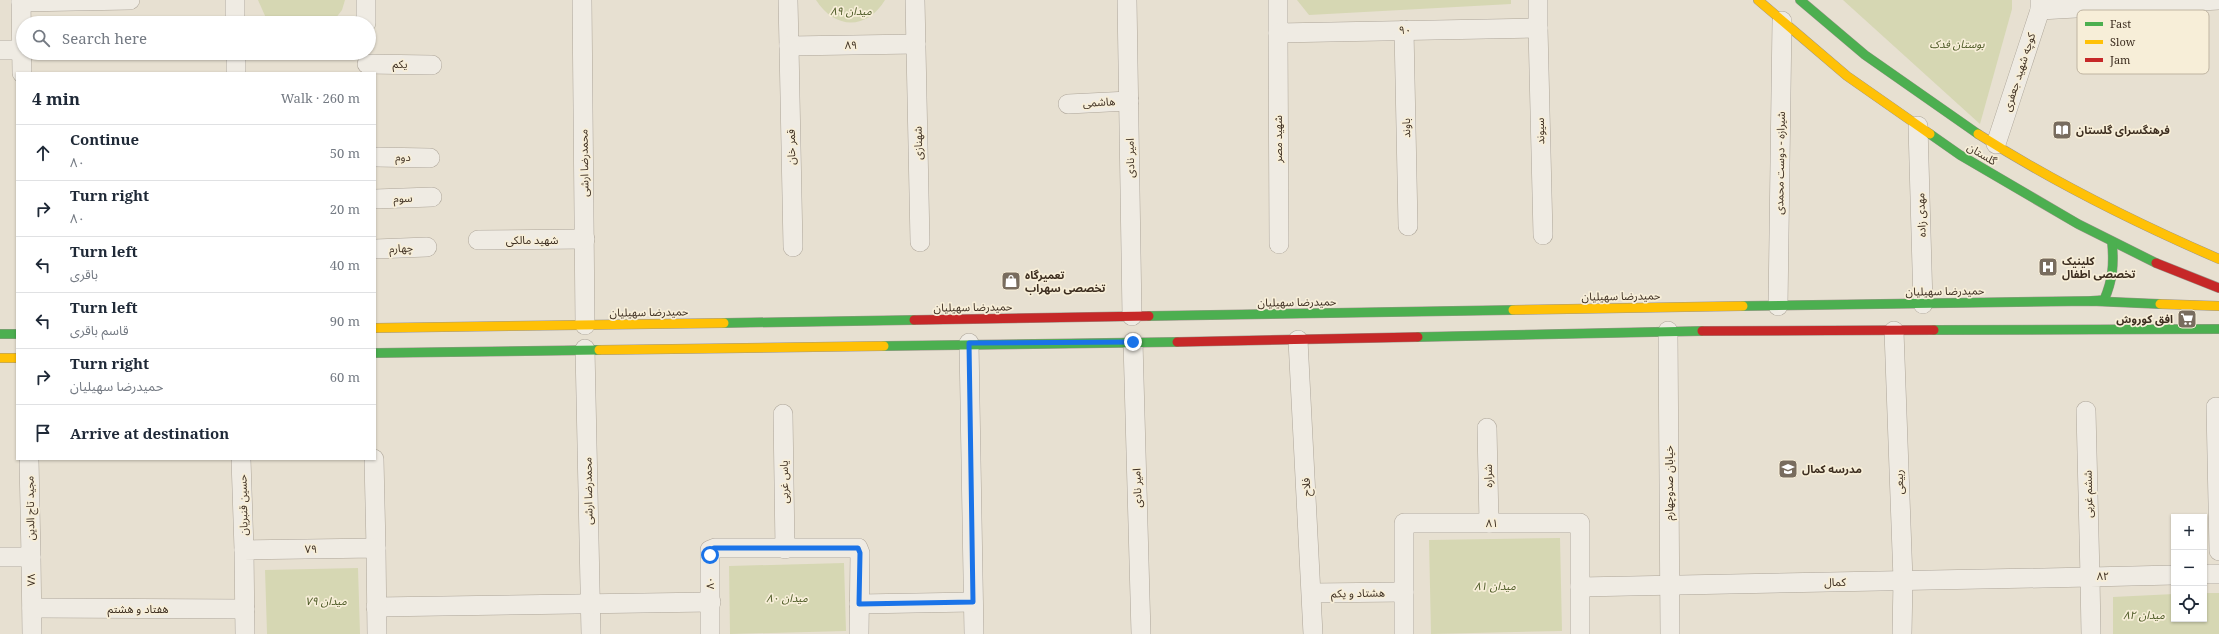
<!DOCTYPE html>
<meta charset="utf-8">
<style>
:root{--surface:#fff;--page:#f6f6f7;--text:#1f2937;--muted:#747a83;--line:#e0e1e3}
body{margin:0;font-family:"Noto Serif","Noto Sans Arabic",serif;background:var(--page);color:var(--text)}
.controls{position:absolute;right:12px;bottom:12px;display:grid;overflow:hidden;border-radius:0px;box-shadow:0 1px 3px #0004}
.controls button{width:36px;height:36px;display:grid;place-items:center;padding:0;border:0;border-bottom:1px solid var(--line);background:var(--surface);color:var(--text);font:20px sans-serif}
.stop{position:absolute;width:12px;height:12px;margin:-9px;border:3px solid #1a73e8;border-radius:50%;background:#fff}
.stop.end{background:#1a73e8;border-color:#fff;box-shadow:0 1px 4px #0008}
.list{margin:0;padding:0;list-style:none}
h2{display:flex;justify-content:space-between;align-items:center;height:52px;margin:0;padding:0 16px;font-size:17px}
h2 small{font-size:13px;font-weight:400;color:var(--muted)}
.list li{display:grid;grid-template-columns:26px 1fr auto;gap:12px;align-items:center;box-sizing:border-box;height:56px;padding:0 16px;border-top:1px solid var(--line)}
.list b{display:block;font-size:15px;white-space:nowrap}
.list p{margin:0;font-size:13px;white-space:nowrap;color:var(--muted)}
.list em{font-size:13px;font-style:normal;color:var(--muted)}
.icon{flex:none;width:22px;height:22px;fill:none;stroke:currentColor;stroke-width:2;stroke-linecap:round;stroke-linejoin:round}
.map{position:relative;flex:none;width:2219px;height:634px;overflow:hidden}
.search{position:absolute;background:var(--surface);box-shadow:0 1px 3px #0004;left:16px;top:16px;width:360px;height:44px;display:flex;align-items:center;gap:10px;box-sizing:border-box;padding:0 14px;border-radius:22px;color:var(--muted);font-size:15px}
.panel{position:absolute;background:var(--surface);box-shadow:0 1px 3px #0004;left:16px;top:72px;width:360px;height:388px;border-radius:0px}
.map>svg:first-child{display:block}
</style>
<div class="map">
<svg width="2219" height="634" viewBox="0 0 2219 634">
<rect width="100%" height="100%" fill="#e7e0d1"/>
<g fill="#d6d7b3">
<path d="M258,0H345L342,10L332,23H272L266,18Z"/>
<path d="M816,0H885C867,30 835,30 816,0Z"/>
<path d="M1297,0H1511V4L1309,15Z"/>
<path d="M1843,0H2012V9L1980,124Z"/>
<path d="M1560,538L1562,631L1431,634L1429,540Z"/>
<path d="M844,563L846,631L730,634L729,566Z"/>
<path d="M358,568L360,634H267L265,570Z"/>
<path d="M2204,593H2219V634H2113V597L2174,594V619H2204Z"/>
</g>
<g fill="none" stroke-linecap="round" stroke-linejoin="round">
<g stroke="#ada599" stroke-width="20">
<g id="street">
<path d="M21,0L22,73"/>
<path d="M235,0V23"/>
<path d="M366,0V23"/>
<path d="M582,0L585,325"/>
<path d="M788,0L789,46L916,44"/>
<path d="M915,0L920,242"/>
<path d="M1127,0L1132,316"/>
<path d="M1278,0V33L1538,28V0"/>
<path d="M21,2L130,0"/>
<path d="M2040,10L2219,0"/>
<path d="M1538,28L1543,235"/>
<path d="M1404,30L1408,226"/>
<path d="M1278,33L1279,244"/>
<path d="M789,46L793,247"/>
<path d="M0,50H22"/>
<path d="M236,53V73"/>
<path d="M367,64L432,65"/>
<path d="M1068,104L1129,101"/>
<path d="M1918,126L1923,304"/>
<path d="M1996,144L2040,10V0"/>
<path d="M375,157L430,158"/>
<path d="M375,199L432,197"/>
<path d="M478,240L585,239"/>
<path d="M375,249L427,247"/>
<path d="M1778,306L1782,21"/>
<path d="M1668,331L1670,634"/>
<path d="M1894,331L1903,580L1902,634"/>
<path d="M1298,340L1313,634"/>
<path d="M1133,342L1141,634"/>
<path d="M969,343L974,634"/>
<path d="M585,349L591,634"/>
<path d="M2216,407L2219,551"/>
<path d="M783,414L785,549"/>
<path d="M1487,428L1489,523"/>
<path d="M29,459L31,557"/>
<path d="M241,459L244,550"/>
<path d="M374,459L376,548"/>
<path d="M0,557H31L32,634"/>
<path d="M2204,574H2219"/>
<path d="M1580,587L2090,577L2086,411"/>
<path d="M1312,593L1404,592"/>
<path d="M859,604L973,602"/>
<path d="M376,607L711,602"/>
<path d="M32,608L245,609"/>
<path d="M245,634L244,550L376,548L377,634"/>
<path d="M710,634V550L715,548H858L860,553L859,634"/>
<path d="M1404,634V523H1580V634"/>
<path d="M2091,634L2090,577L2174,575"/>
</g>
</g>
<g stroke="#9c958a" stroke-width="10">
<g id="fast">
<path d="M1800,0L1865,55L1978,134"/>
<path d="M1930,134L1960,155L2078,224L2156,263"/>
<path d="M2091,301L2104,300C2113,280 2114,263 2112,242"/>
<path d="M1743,306L2091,301L2160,304"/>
<path d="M1149,316L1513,310"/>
<path d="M724,323L914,320"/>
<path d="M1934,330L2219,329"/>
<path d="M0,334H17"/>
<path d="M1418,337L1702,331"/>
<path d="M884,346L1177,342"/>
<path d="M375,353L599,350"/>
</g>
</g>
<g stroke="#9c958a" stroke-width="10">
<g id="slow">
<path d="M1758,0L1847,76L1930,134"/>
<path d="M1978,134C2055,183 2136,223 2219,259"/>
<path d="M2160,304L2219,306"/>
<path d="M1513,310L1743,306"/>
<path d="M375,328L724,323"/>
<path d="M599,350L884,346"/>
<path d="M0,358H17"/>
</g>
</g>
<g stroke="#9c958a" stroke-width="10">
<g id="jam">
<path d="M2156,263L2219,288"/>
<path d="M914,320L1149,316"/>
<path d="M1702,331L1934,330"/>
<path d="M1177,342L1418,337"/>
</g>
</g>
<use href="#street" stroke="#efebe3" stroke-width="19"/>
<use href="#fast" stroke="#4caf50" stroke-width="9"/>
<use href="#slow" stroke="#ffc107" stroke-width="9"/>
<use href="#jam" stroke="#c62828" stroke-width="9"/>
</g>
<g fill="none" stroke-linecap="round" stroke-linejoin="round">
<path stroke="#1a73e8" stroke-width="5" d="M710,555V550L714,548H858L860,553L859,604L973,602L969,343L1133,342"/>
</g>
<defs>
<g id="library-square" transform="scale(1)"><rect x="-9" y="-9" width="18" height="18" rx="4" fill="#786c5e" stroke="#f7eed8"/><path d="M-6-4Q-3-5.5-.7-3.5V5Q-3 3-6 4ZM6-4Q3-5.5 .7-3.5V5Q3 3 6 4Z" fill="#fff"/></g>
<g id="hospital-square" transform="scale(1)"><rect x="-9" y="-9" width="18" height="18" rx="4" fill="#786c5e" stroke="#f7eed8"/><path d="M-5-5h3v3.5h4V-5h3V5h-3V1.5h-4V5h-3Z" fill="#fff"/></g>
<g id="shop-square" transform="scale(1)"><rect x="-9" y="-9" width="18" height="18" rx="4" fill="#786c5e" stroke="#f7eed8"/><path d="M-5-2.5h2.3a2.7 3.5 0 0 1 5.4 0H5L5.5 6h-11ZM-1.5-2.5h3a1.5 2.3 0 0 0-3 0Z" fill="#fff"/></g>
<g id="supermarket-square" transform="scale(1)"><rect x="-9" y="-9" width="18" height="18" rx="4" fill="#786c5e" stroke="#f7eed8"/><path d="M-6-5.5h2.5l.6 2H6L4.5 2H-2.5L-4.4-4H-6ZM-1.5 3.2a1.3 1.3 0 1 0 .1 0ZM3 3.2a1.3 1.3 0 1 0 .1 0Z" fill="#fff"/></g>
<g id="school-square" transform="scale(1)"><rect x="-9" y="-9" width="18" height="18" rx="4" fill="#786c5e" stroke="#f7eed8"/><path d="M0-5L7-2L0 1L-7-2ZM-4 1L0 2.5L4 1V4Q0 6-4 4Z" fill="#fff"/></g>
</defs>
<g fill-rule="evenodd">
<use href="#library-square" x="2062" y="130"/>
<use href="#hospital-square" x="2048" y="267"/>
<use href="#shop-square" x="1011" y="281"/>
<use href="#supermarket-square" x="2187" y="319"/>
<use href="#school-square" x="1788" y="469"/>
</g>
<g text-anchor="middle" stroke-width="3.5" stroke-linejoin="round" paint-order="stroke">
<g font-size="11" font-style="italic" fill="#4d5a26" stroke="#f7eed8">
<text x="851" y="15">میدان ۸۹</text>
<text x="1957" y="48">بوستان فدک</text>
<text x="1495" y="590">میدان ۸۱</text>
<text x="787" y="602">میدان ۸۰</text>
<text x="326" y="605">میدان ۷۹</text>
<text x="2144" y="619">میدان ۸۲</text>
</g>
<g font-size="11" fill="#3d2e20" stroke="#f7eed8">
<text transform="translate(1405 30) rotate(-1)" y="4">۹۰</text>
<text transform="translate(851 45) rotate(-1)" y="4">۸۹</text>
<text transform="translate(400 64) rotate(1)" y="4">یکم</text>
<text transform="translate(2019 72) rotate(-72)" y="4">کوچه شهید جعفری</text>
<text transform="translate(1099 102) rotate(-3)" y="4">هاشمی</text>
<text transform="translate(1406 128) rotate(-91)" y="4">باوند</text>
<text transform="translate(1540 131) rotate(-91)" y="4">سیوند</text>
<text transform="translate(1278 139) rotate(-90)" y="4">شهید مصر</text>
<text transform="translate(918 143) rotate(-91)" y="4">شهنازی</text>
<text transform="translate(791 147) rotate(-91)" y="4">قمر خان</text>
<text transform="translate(1982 154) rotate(31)" y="4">گلستان</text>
<text transform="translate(403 157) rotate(1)" y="4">دوم</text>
<text transform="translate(1130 158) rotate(-91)" y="4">امیر نادی</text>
<text transform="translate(584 163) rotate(-91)" y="4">محمدرضا ارشی</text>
<text transform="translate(1780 163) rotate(-89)" y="4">شیرازه - دوست محمدی</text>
<text transform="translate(403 198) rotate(-2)" y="4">سوم</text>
<text transform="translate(1921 215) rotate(-92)" y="4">مهدی زاده</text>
<text x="532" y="244">شهید مالکی</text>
<text transform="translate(401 248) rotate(-3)" y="4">چهارم</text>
<text transform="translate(1945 291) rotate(-1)" y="4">حمیدرضا سهیلیان</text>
<text transform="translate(1621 296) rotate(-1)" y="4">حمیدرضا سهیلیان</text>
<text transform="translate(1297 302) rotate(-1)" y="4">حمیدرضا سهیلیان</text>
<text transform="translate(973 307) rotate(-1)" y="4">حمیدرضا سهیلیان</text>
<text transform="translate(649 312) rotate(-1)" y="4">حمیدرضا سهیلیان</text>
<text transform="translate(1488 476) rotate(-91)" y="4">شراره</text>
<text transform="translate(784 482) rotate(-91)" y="4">یاس غربی</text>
<text transform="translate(1899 482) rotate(-92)" y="4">ربیعی</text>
<text transform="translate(1669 483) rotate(-90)" y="4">خیابان صدوچهارم</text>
<text transform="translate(1306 487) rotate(-93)" y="4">فلاح</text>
<text transform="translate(1137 488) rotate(-92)" y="4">امیر نادی</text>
<text transform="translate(588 491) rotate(-91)" y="4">محمدرضا ارشی</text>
<text transform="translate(2088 494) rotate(-91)" y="4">ششم غربی</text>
<text transform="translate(243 505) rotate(-91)" y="4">حسین قنبریان</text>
<text transform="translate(30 508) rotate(-91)" y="4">مجید تاج الدین</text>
<text x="1492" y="527">۸۱</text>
<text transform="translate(311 549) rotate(-1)" y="4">۷۹</text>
<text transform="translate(2103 576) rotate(-1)" y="4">۸۲</text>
<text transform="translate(31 580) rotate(-91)" y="4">۷۸</text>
<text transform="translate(1835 582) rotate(-1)" y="4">کمال</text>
<text transform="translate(710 583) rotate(-91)" y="4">۸۰</text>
<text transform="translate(1358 593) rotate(-1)" y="4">هشتاد و یکم</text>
<text x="138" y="613">هفتاد و هشتم</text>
</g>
<g font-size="11" font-weight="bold" fill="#3d2e20" stroke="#f7eed8" text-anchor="start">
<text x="2076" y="134">فرهنگسرای گلستان</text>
<text x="2062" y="265">کلینیک<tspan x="2062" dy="13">تخصصی اطفال</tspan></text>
<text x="1025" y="279">تعمیرگاه<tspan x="1025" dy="13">تخصصی سهراب</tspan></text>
<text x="2173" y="323" text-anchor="end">افق کوروش</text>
<text x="1802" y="473">مدرسه کمال</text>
</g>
</g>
<rect x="2077" y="10" width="132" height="64" rx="6" fill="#f7eed8" stroke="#bfb4a1" stroke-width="1"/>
<rect x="2085" y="22" width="18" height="4" fill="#4caf50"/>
<rect x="2085" y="40" width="18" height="4" fill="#ffc107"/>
<rect x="2085" y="58" width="18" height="4" fill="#c62828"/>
<g font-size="11" fill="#3d2e20">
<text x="2110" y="28">Fast</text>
<text x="2110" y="46">Slow</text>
<text x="2110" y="64">Jam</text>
</g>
</svg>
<div class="controls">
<button>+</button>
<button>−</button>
<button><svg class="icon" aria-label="locate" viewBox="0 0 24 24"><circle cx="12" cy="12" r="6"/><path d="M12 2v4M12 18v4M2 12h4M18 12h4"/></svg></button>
</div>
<div class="stop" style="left:710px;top:555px"></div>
<div class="stop end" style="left:1133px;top:342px"></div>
<div class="search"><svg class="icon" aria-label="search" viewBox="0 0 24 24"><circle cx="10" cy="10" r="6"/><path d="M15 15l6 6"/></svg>Search here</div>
<section class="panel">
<h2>4 min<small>Walk · 260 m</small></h2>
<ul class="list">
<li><svg class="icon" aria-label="ahead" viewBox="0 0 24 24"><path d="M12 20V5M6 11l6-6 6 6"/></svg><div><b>Continue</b><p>۸۰</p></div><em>50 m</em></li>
<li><svg class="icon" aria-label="right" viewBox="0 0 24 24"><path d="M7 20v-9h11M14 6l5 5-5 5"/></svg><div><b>Turn right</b><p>۸۰</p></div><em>20 m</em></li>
<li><svg class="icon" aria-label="left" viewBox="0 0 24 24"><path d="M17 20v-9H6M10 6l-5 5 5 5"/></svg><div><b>Turn left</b><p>باقری</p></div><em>40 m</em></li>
<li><svg class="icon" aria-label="left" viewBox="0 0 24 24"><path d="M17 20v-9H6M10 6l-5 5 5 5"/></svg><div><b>Turn left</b><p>قاسم باقری</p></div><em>90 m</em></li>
<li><svg class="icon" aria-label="right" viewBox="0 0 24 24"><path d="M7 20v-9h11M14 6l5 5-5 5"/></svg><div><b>Turn right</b><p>حمیدرضا سهیلیان</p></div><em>60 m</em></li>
<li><svg class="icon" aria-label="arrive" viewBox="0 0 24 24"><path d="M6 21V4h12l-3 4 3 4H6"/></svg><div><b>Arrive at destination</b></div></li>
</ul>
</section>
</div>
